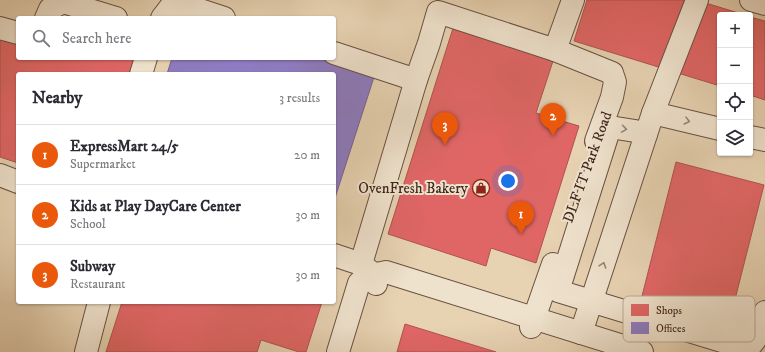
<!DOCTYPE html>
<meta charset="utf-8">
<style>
:root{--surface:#fff;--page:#f7f7f7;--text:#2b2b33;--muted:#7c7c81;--line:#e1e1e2;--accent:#ea580c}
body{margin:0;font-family:"IM FELL DW Pica",serif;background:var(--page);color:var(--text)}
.controls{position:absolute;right:12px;top:12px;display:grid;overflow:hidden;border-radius:4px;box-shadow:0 1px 3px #0004}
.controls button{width:36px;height:36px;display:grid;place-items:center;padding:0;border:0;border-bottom:1px solid var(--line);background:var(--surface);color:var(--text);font:20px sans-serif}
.you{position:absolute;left:508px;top:181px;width:14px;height:14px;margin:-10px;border:3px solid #fff;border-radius:50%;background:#1a73e8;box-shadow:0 0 0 6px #1a73e833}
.badge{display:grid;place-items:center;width:26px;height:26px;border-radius:50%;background:var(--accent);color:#fff;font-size:13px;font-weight:700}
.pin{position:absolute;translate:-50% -33px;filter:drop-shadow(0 1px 2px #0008)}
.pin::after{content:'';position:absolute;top:21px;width:14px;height:12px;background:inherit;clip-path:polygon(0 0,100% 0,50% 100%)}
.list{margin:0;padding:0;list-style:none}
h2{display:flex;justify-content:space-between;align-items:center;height:52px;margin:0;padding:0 16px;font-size:17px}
h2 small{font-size:13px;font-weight:400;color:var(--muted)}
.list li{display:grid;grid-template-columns:26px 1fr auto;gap:12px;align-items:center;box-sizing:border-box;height:60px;padding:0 16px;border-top:1px solid var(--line)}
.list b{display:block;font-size:15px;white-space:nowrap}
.list p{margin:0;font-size:13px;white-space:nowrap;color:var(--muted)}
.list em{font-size:13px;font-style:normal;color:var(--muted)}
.icon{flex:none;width:22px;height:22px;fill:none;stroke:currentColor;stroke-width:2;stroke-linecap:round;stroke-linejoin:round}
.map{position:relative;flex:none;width:765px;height:352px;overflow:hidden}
.search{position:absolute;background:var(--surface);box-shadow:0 1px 3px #0004;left:16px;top:16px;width:320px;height:44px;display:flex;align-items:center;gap:10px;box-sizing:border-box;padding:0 14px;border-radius:4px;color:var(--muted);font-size:15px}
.panel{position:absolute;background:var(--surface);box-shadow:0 1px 3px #0004;left:16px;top:72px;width:320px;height:232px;border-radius:4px}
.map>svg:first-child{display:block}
</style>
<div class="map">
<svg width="765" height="352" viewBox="0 0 765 352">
<rect width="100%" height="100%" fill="#e7d2b2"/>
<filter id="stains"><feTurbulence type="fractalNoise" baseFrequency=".005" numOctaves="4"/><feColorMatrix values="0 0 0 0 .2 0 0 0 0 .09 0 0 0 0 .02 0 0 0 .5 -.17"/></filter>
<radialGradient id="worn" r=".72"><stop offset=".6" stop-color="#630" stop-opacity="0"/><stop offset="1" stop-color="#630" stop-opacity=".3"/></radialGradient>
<g fill="#e06666" stroke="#b05250">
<path d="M587,0H696L745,15H720V86L574,41Z"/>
<path d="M750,17L765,21V100L750,95Z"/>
<path d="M454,25L554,58L536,113L579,126L536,263L491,248L486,266L388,234Z"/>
<path d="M0,38L18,44V58H135L129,74H18V163L0,157Z"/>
<path d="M676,162L764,185L728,327L640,304Z"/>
<path d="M122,302H322L306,352H299L261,340L257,352H106Z"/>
<path d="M405,324L496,352H397Z"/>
</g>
<path fill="#8e7cc3" stroke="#766291" d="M172,58H326L375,74L334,201V74H167Z"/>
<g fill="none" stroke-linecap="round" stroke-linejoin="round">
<g stroke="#695041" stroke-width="24">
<g id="minor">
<path d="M751,0L765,4"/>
<path d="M46,18L50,9L63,2L116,18"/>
<path d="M162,18L172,5H185L224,18"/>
<path d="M0,28L18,33"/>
<path d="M555,50L612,73L615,82L612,97L596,141"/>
<path d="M334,53L416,80"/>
<path d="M141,74L146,58"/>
<path d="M653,113L720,129"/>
<path d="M646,134L635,131L610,127L558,291L748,349"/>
<path d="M750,137L765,140"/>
<path d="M0,175L18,182"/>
<path d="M334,255L361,264"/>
<path d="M376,284L373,274L361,264L416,80L429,43L438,12L555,50L573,0"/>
<path d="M531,327L553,264"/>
<path d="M581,333L653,113L697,0"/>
<path d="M86,352L99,302"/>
<path d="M338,352L359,283C368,275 375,274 386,272L642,352"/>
<path d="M745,352L755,340L765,312"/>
</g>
</g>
<use href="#minor" stroke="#efe2cd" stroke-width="22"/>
</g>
<defs><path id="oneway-chevron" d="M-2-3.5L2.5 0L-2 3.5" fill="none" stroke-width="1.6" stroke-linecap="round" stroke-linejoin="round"/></defs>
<g stroke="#978474">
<use href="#oneway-chevron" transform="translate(687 121) rotate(14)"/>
<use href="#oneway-chevron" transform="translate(624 129) rotate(9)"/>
<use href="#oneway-chevron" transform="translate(603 265) rotate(-72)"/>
</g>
<defs>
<g id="shop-ring" transform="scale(0.9)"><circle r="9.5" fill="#efe2cd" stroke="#8f2418" stroke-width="1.5"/><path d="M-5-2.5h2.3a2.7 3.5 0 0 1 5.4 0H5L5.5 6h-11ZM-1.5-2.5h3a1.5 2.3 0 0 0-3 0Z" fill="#8f2418"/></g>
</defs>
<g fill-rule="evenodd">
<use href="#shop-ring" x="481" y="188"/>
</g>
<g text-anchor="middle" stroke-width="4" stroke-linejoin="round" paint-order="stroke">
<g font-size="15" fill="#3f251b" stroke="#efe2cd">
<text transform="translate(587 167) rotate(-70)" y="5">DLF IT Park Road</text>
</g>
<g font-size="15" fill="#3f251b" stroke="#efe2cd" text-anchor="end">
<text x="468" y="193">OvenFresh Bakery</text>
</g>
</g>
<rect x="623" y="296" width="132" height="46" rx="6" fill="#efe2cd" stroke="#baa998" stroke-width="1"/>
<rect x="631" y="304" width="18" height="12" fill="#e06666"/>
<rect x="631" y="322" width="18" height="12" fill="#8e7cc3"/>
<g font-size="11" fill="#3f251b">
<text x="656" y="314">Shops</text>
<text x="656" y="332">Offices</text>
</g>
<rect width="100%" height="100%" filter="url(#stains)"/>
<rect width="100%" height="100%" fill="url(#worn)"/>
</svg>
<div class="controls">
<button>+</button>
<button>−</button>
<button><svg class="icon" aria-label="locate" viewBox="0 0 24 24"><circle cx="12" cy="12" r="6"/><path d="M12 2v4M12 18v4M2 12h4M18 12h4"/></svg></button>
<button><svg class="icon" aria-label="layers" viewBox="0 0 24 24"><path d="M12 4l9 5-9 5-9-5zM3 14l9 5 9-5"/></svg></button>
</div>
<div class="you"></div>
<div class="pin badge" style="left:521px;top:234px">1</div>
<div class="pin badge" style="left:553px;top:136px">2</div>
<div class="pin badge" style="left:445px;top:145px">3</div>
<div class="search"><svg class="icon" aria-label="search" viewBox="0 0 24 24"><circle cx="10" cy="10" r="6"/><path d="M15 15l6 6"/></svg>Search here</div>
<section class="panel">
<h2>Nearby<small>3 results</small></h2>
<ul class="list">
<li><span class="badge">1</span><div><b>ExpressMart 24/5</b><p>Supermarket</p></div><em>20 m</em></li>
<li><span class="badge">2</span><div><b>Kids at Play DayCare Center</b><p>School</p></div><em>30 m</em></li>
<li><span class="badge">3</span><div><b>Subway</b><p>Restaurant</p></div><em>30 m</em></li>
</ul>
</section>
</div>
